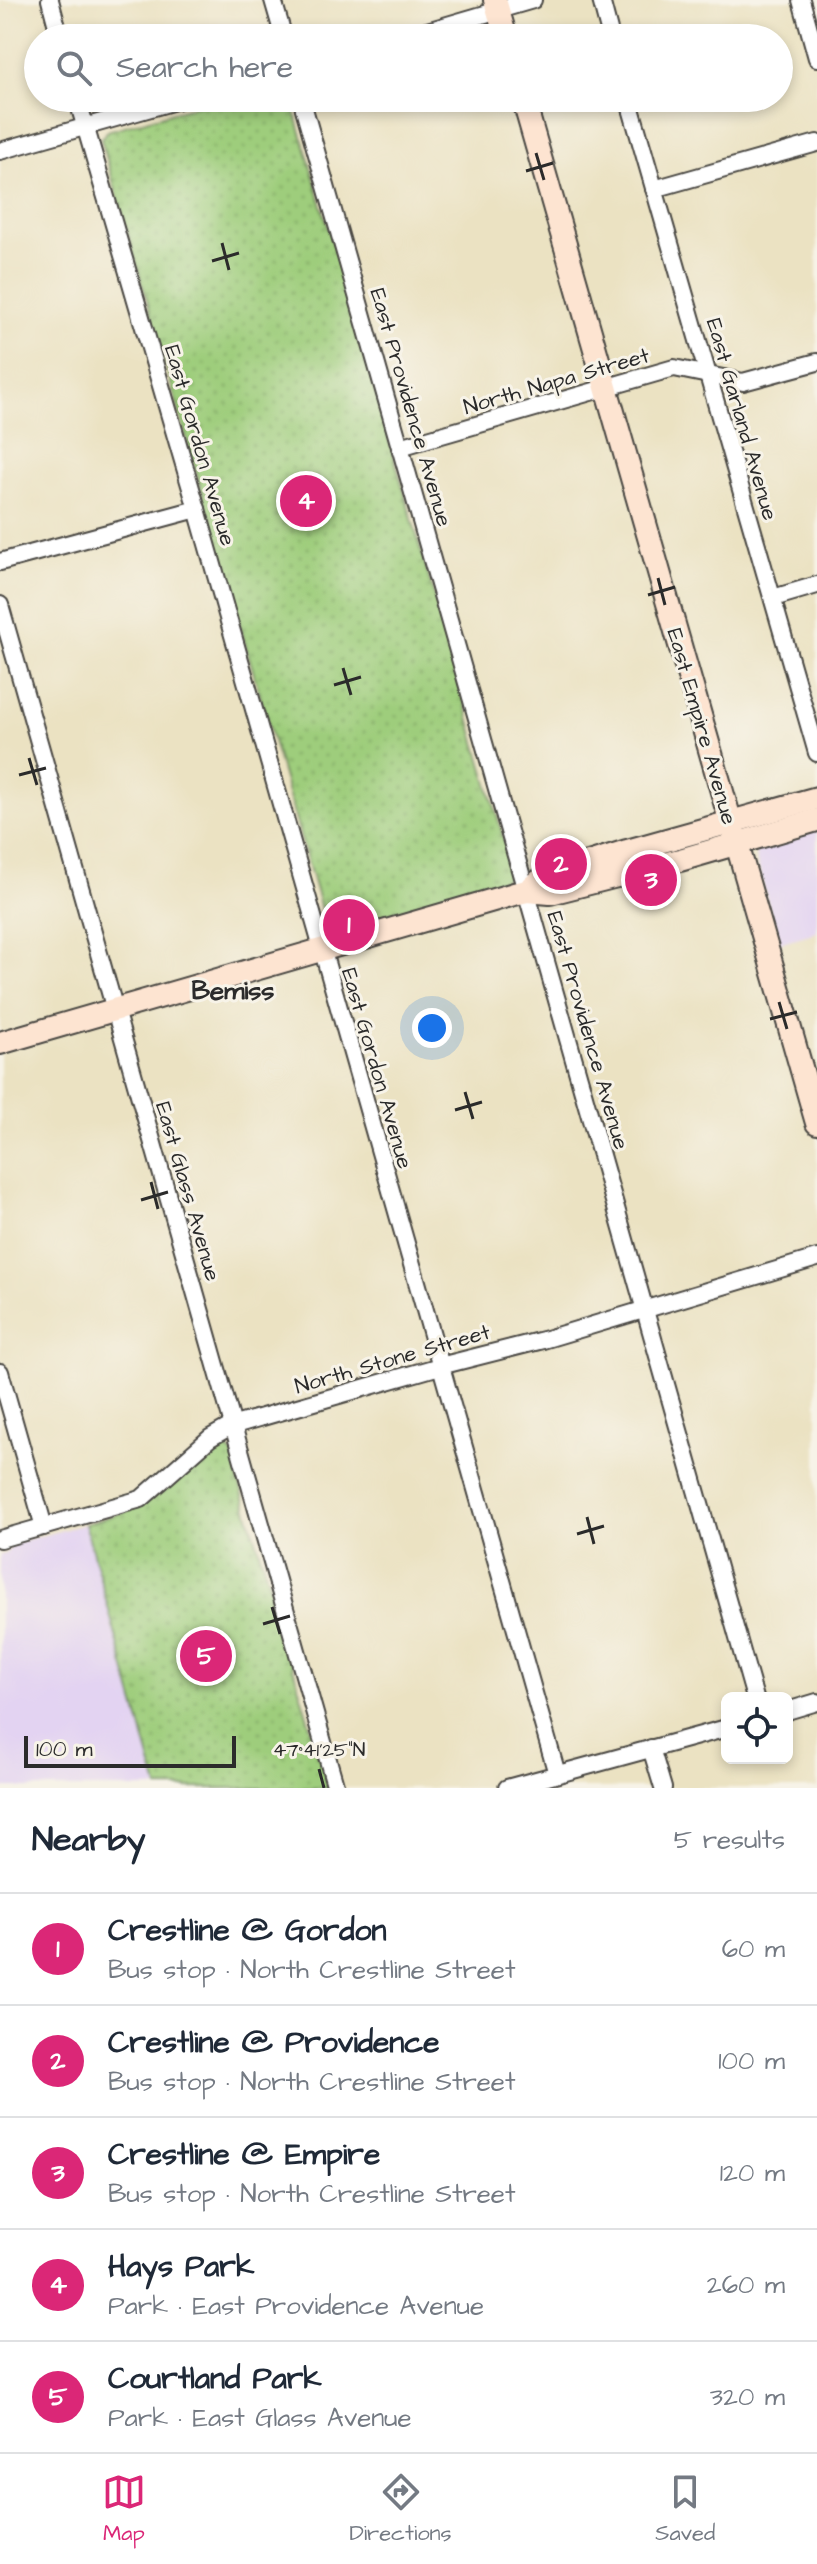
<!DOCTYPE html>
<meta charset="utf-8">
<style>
:root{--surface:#fff;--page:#f6f6f7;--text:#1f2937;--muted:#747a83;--line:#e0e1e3;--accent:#db2777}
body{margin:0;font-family:"Architects Daughter",sans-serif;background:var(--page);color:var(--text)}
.controls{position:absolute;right:24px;bottom:24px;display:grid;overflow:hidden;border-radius:12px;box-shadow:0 4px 12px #0003}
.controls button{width:72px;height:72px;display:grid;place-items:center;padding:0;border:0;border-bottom:2px solid var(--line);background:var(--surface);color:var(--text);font:40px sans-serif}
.scale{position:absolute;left:24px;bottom:20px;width:212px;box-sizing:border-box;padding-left:8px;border:4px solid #2b2b2b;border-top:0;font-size:22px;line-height:28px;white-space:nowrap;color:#2b2b2b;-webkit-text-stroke:6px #f7f3e8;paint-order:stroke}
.you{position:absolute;left:432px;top:1028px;width:28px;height:28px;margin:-20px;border:6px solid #fff;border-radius:50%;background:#1a73e8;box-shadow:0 0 0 12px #1a73e833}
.badge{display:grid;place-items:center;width:52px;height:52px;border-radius:50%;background:var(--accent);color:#fff;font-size:26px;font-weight:700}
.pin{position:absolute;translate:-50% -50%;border:4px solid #fff;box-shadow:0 2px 8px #0006}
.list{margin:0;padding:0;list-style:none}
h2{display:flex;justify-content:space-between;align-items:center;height:104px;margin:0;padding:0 32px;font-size:34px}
h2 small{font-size:26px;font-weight:400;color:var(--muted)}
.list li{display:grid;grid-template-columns:52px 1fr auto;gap:24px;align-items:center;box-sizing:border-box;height:112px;padding:0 32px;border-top:2px solid var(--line)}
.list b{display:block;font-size:30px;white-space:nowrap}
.list p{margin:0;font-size:26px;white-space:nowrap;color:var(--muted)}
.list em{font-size:26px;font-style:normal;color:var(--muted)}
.icon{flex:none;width:44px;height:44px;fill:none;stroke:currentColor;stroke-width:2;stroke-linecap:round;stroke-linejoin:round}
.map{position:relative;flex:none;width:817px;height:1788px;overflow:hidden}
.search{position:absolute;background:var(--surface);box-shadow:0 4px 12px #0003;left:24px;right:24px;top:24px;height:88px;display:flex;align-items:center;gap:20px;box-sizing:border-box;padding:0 28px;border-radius:44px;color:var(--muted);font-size:30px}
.sheet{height:664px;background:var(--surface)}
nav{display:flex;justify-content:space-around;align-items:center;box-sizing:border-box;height:112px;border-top:2px solid var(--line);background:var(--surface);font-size:22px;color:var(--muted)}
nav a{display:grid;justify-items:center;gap:4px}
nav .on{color:var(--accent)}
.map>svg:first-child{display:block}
</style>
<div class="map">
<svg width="817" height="1788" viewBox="0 0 817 1788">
<defs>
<pattern id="park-dots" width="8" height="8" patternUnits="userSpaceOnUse" patternTransform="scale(2)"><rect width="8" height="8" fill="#9ecd7c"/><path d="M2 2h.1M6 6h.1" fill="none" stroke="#88b06b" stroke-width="1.8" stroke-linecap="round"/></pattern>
</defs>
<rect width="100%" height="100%" fill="#f7f3e8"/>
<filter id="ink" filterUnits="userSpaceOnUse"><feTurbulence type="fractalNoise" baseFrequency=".0125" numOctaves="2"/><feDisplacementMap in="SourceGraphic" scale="16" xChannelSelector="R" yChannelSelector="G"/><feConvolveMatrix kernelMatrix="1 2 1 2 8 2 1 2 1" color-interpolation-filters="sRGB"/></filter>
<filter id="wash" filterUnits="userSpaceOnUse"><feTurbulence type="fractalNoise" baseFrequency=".006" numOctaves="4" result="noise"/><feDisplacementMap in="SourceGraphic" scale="32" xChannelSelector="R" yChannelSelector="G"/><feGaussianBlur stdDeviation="1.8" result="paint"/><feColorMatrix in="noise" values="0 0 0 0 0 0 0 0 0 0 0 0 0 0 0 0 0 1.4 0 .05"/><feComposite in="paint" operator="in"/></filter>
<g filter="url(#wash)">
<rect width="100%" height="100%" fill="#ebe2c2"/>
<g fill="#e3d3f2">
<path d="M817,829V932L779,943L755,855L759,847Z"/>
<path d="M85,1524L158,1788H0V1555L5,1554L15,1543Z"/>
</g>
<g fill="url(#park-dots)" stroke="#647c54" stroke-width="2">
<path d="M223,98H291L511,864L510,873L504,880L339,928L330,927L324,919L101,139L107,131Z"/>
<path d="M216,1445L226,1448L236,1457L238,1478L328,1788H158L85,1524C112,1516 136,1510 159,1493C169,1485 179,1476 188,1468C199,1458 201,1450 216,1445Z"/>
</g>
</g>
<g filter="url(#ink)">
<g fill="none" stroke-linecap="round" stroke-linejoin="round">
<g stroke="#484642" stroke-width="20">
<g id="street">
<path d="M50,0L60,38"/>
<path d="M273,0L284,38"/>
<path d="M601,0L611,38"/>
<path d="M801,0L817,58"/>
<path d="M403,38L533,0"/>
<path d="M77,98L197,509L557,1774"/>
<path d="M301,98L755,1698"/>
<path d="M628,98L817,753"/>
<path d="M0,151L186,98"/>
<path d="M654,189L817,143"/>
<path d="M400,447L674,368L743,382L817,362"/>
<path d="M0,562L197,509"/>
<path d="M773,598L817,585"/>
<path d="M0,605L336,1788"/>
<path d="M0,1372L44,1527"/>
<path d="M0,1539L141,1499L210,1438L231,1426L440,1366L543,1340L817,1258"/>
<path d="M787,1711L817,1702"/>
<path d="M651,1748L663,1788"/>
<path d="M507,1788L727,1728"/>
</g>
</g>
<g stroke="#484642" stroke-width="26">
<g id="secondary">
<path d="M495,0L506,38"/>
<path d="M523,98L817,1123"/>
<path d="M527,891L544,877L627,851L817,798"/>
<path d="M0,1043L514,894L527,891L550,893L680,860L817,820"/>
</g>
</g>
<use href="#street" stroke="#fff" stroke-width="16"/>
<use href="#secondary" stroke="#fde4d1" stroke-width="22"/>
</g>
</g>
<path fill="none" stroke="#2b2b2b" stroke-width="3" d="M536,153L544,180M526,171L553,163M222,243L229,270M212,261L239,253M658,578L665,605M648,595L675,587M343,668L351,695M334,685L361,677M29,758L37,785M19,775L46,768M779,1002L787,1029M770,1019L797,1012M465,1092L473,1119M455,1110L482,1102M151,1182L158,1209M141,1200L168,1192M587,1517L594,1544M577,1534L604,1526M272,1607L280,1634M263,1624L290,1616M319,1769L324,1788"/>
<g text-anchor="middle" stroke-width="6" stroke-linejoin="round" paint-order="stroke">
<g font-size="22" fill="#2b2b2b" stroke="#f7f3e8">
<text transform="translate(556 380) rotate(-16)" y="8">North Napa Street</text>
<text transform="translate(412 407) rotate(74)" y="8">East Providence Avenue</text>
<text transform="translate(743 419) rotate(74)" y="8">East Garland Avenue</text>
<text transform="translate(201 445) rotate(74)" y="8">East Gordon Avenue</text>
<text transform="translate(703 726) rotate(74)" y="8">East Empire Avenue</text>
<text transform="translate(589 1030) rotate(74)" y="8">East Providence Avenue</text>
<text transform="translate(378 1068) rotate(74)" y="8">East Gordon Avenue</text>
<text transform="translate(189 1191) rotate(74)" y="8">East Glass Avenue</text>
<text transform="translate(392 1358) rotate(-16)" y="8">North Stone Street</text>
</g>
<g font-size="26" font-weight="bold" fill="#2b2b2b" stroke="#f7f3e8">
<text x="233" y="999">Bemiss</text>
</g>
</g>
<g font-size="20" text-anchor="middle" fill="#2b2b2b" stroke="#f7f3e8" stroke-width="6" stroke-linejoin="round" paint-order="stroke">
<text x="319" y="1756">47°41'25"N</text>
</g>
</svg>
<div class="controls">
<button><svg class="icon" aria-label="locate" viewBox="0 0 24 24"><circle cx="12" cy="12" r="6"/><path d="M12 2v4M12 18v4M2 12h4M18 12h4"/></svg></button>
</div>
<div class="scale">100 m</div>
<div class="you"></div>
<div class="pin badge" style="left:349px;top:925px">1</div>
<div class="pin badge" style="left:561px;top:864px">2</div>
<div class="pin badge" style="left:651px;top:880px">3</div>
<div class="pin badge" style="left:306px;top:501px">4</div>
<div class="pin badge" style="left:206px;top:1656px">5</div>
<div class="search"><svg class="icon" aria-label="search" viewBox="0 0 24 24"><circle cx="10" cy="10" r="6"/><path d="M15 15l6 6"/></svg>Search here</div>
</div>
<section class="sheet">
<h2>Nearby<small>5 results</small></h2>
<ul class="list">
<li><span class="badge">1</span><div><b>Crestline @ Gordon</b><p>Bus stop · North Crestline Street</p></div><em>60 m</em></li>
<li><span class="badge">2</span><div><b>Crestline @ Providence</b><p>Bus stop · North Crestline Street</p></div><em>100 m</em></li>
<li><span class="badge">3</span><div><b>Crestline @ Empire</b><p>Bus stop · North Crestline Street</p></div><em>120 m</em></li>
<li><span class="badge">4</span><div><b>Hays Park</b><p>Park · East Providence Avenue</p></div><em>260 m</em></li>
<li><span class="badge">5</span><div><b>Courtland Park</b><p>Park · East Glass Avenue</p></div><em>320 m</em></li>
</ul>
</section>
<nav>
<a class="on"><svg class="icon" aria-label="map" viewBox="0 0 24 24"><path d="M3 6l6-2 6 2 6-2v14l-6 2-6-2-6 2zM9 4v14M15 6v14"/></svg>Map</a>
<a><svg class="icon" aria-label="directions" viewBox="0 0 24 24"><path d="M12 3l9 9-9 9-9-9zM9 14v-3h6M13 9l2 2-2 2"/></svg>Directions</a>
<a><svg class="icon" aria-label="saved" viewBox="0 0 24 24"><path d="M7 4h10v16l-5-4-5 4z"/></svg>Saved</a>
</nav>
